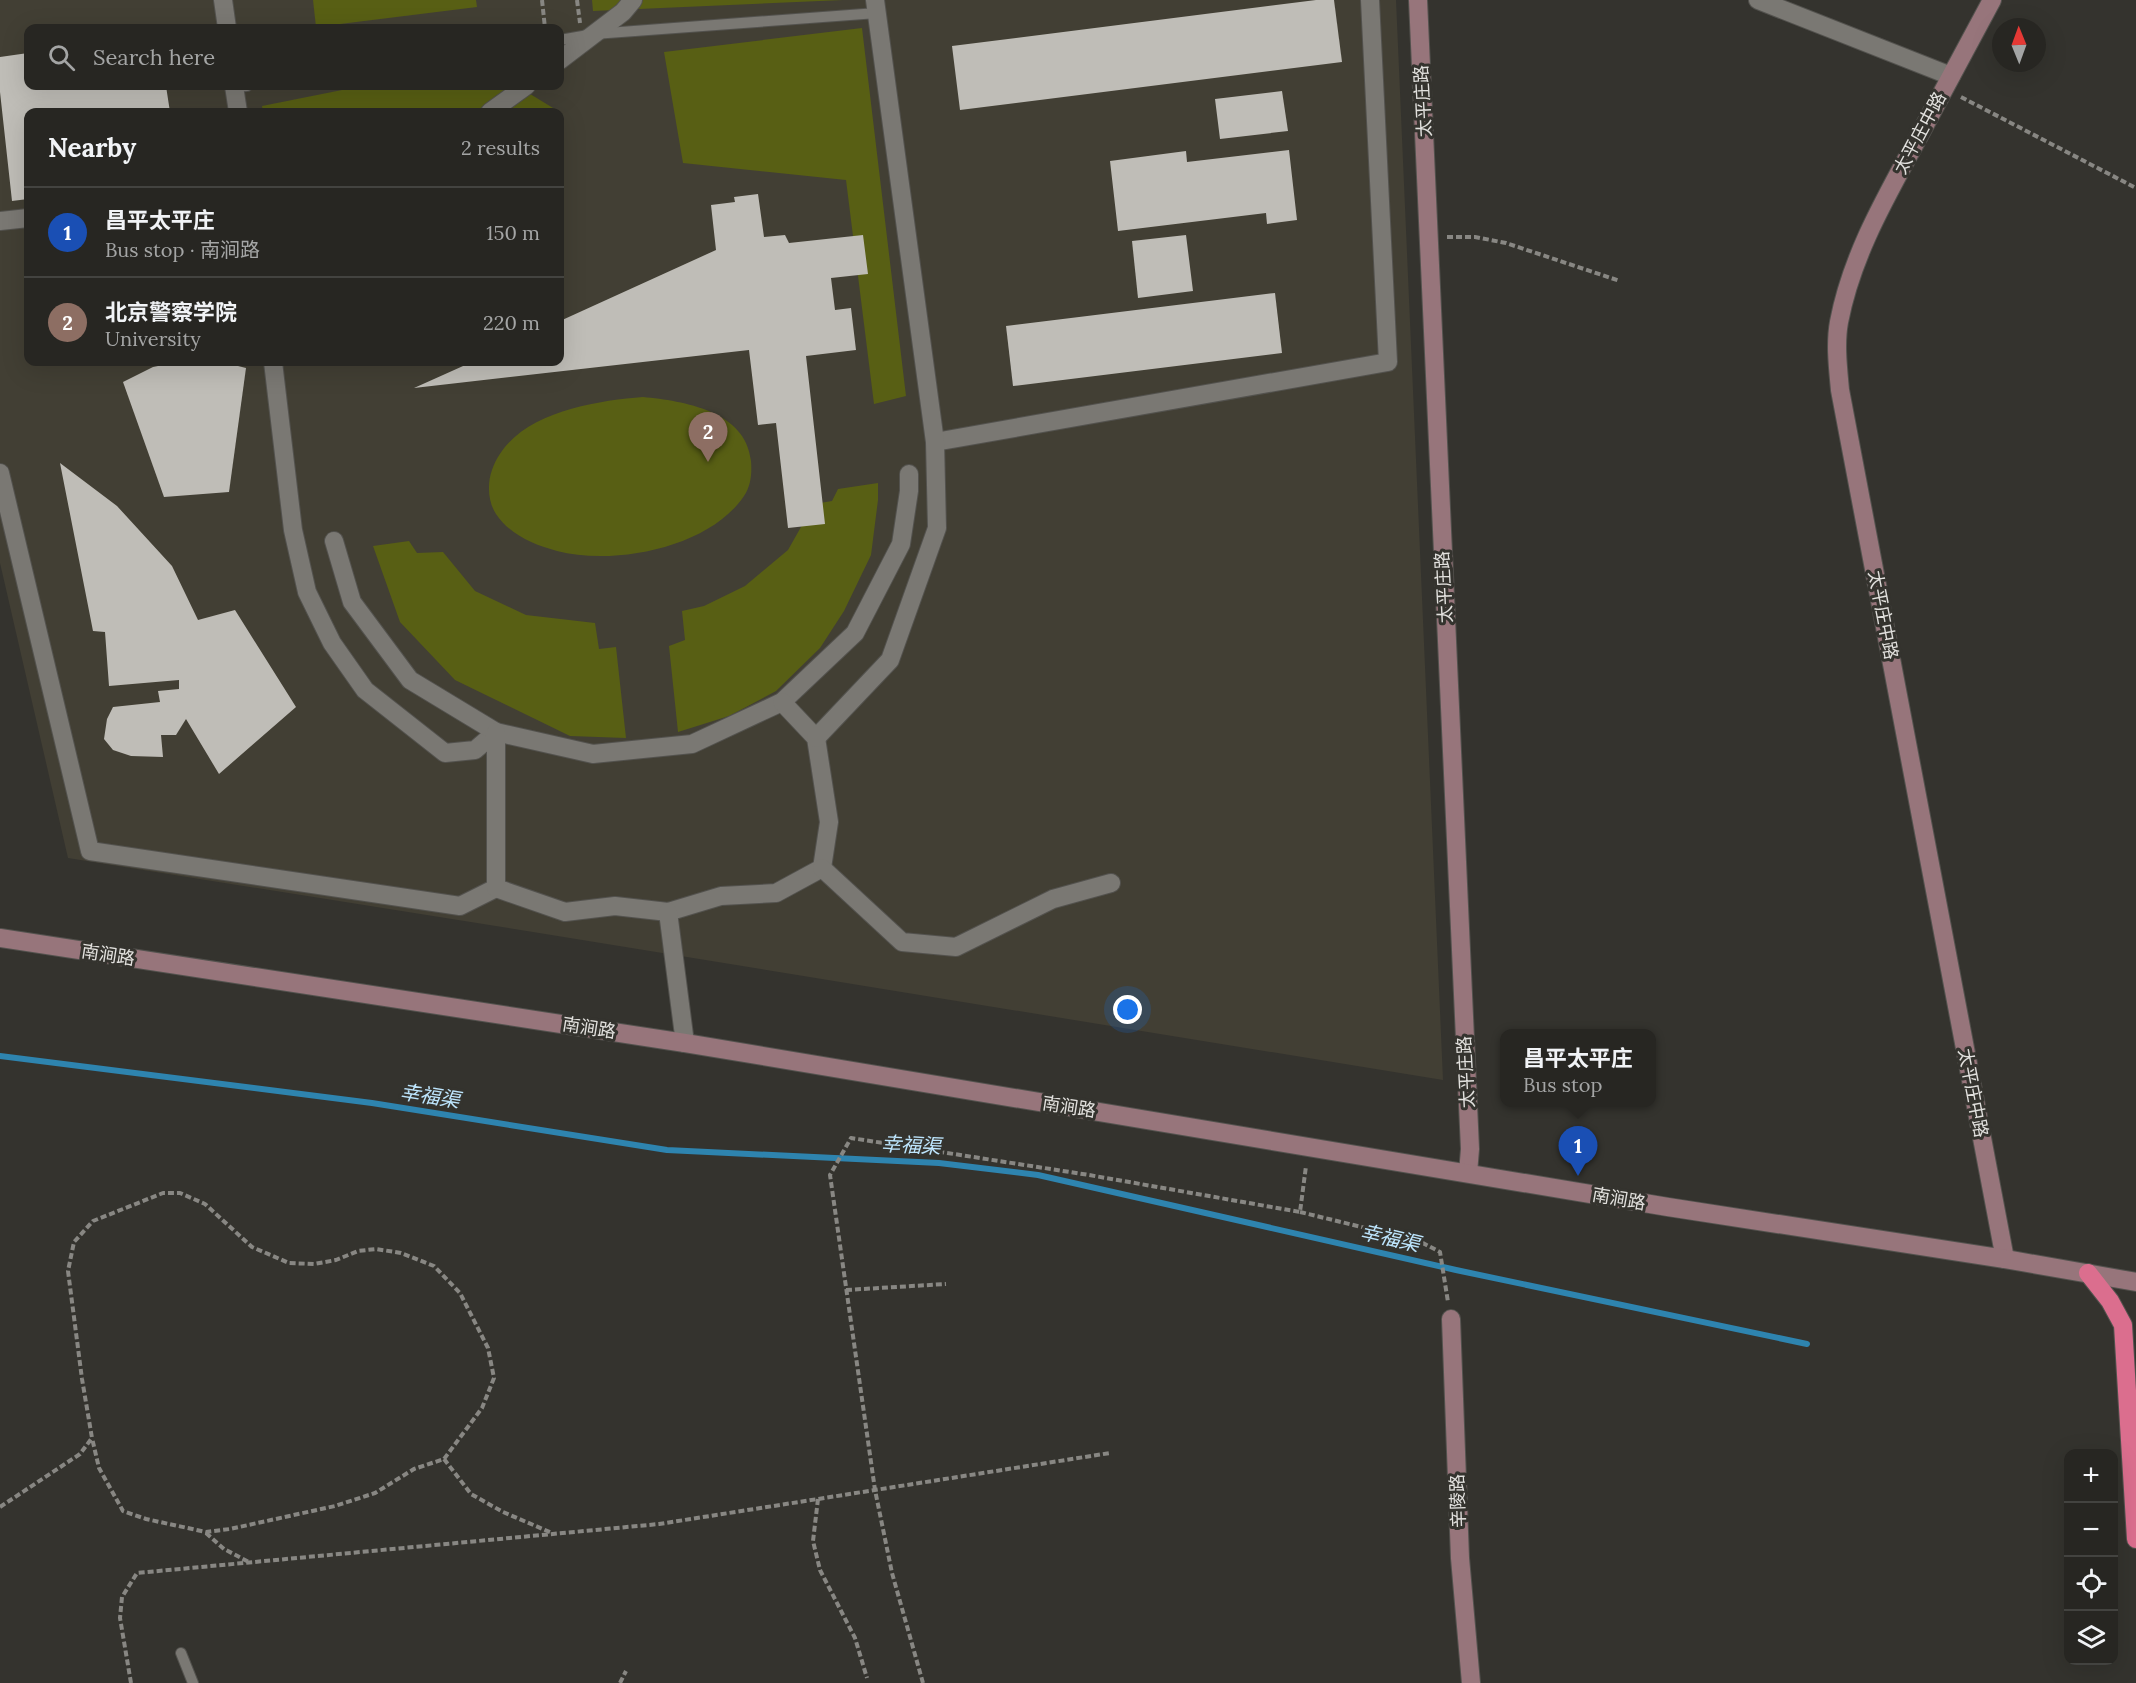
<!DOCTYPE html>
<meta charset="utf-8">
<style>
:root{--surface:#272622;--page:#2f2e2a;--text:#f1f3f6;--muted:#a4a5a5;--line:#434340;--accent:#f59c95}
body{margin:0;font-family:Lora,"Noto Sans SC",serif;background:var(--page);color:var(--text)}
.controls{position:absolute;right:18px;bottom:18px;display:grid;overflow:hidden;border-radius:12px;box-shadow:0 6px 24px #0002}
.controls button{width:54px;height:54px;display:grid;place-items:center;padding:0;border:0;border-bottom:2px solid var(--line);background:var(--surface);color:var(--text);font:30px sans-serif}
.compass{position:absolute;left:1992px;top:18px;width:54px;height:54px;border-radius:50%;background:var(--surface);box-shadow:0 6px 24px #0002;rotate:359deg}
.you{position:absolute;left:1128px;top:1010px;width:21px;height:21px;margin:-15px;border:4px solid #fff;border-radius:50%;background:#1a73e8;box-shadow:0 0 0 9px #1a73e833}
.badge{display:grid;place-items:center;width:39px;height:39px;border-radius:50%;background:var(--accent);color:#fff;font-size:20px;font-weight:700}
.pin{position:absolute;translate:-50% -50px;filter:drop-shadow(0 2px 3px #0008)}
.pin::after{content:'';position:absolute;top:32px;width:21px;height:18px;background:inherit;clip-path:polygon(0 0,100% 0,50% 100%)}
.popup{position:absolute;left:1500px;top:1029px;width:156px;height:78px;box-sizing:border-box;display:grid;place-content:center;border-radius:12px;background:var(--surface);filter:drop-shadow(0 2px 4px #0005);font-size:20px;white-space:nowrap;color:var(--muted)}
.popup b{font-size:22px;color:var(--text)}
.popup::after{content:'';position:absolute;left:50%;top:100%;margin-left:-12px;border:12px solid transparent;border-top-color:var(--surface)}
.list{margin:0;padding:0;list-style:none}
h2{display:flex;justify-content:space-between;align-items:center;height:78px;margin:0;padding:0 24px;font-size:26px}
h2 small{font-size:20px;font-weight:400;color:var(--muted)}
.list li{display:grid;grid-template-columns:39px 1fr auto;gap:18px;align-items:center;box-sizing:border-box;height:90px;padding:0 24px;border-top:2px solid var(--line)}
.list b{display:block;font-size:22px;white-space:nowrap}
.list p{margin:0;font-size:20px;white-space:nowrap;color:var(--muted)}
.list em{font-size:20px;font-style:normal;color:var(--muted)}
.icon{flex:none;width:33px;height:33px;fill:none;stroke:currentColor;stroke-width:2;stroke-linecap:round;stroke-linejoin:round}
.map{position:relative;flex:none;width:2136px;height:1683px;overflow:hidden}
.search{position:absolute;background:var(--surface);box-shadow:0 6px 24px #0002;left:24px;top:24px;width:540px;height:66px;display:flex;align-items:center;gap:15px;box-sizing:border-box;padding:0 21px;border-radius:12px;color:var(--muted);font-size:22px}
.panel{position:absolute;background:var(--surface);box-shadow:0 6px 24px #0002;left:24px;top:108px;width:540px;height:258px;border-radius:12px}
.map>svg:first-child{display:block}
</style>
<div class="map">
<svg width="2136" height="1683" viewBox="0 0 2136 1683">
<rect width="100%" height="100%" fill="#34332e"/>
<path fill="#423f34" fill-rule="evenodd" d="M0,0H1396L1443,1080L533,932L68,858L0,563ZM28,28H560V86H28ZM28,112H560V362H28Z"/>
<g fill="#585f14">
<path d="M313,0H476L477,7L316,27Z"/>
<path d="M592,0H843L593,11Z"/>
<path d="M862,28L906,396L874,404L846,180L683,163L664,52Z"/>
<path d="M362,86H517L558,111V112H263L262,106Z"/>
<path d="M643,397C684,401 746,411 751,461C752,473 751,486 744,496C709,548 614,566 557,551C534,545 510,535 496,514C488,502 487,484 492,470C511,414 592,401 643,397Z"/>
<path d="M878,483V500L871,555L844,611L820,648L776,691L729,716L678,732L669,646L685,640L682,611L704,606L745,586L788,550L814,504L832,501L838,489Z"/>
<path d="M409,541L417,553L443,552L475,591L526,615L595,623L599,649L616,647L626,738L570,736L455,680L400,622L373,546Z"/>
</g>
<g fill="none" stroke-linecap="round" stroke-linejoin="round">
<path stroke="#2e84af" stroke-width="6" d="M0,1056L372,1103L667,1150L939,1163L1038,1175L1456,1270L1807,1344"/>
</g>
<g fill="#bfbdb7">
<path d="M1316,0H1334L1342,62L960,110L952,46Z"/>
<path d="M28,53V86H166L170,112H28V199L12,201L0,92V57Z"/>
<path d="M1282,91L1288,131L1220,139L1215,99Z"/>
<path d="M1289,150L1297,220L1267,224L1266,213L1118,231L1110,161L1186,151L1187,162Z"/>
<path d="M758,194L764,237L785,235L789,243L863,235L868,274L831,278L835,310L851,308L856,350L806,356L825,524L788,528L776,423L758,425L749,350L414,388L472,362H560V321L716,250L711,205L735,202L734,197Z"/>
<path d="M1186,235L1193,291L1138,298L1132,241Z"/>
<path d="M1275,293L1282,353L1013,386L1006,326Z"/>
<path d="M178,362H222L246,368L229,492L164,497L123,382L153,367Z"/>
<path d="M60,463L117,506L172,566L198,620L235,610L296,707L219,774L186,719L176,735H161L163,757L131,756L113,750L104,739L107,719L113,707L160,702L158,691L179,689V680L109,686L105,632L93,631Z"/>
</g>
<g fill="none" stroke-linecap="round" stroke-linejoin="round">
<g stroke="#53524e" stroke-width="12">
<g id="lane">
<path d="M560,40L594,34L877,13"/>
<path d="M234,87L247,86"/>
<path d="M181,1653L193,1683"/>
</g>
</g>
<g stroke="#53524e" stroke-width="20">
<g id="street">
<path d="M223,0L227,28"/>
<path d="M1758,0L1951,76"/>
<path d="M560,60L623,12L633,0"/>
<path d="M234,86L238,112"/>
<path d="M490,112L526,86"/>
<path d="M0,221L28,218"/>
<path d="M273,362L293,530L307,592L332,643L365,690L445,753L475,750L496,732"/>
<path d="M935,442L1388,362L1370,0"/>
<path d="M0,473L90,851L460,906L496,888"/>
<path d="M334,541L352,602L410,680L496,732L593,754L692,744L782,702L855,633L901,544L909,491V474"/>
<path d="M496,732V888L565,912L615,906L668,912L721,896L776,893L822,868L829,822L816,738L782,702"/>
<path d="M816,738L890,660L937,528L935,442L875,0"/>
<path d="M822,868L902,942L956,947L1053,899L1111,883"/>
<path d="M668,912L685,1043"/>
</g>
</g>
<g stroke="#53524e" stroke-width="20">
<g id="secondary">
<path d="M1418,0L1470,1149L1468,1173"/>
<path d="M1992,0C1965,50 1939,99 1912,149C1882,204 1851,259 1839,322C1835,344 1838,368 1840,390L2005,1259"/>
<path d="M0,938L685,1043L1668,1207L2005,1259L2136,1282"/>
<path d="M1451,1319L1460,1558L1471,1683"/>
</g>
</g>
<g stroke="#53524e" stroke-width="20">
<path id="highway" d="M2088,1273L2110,1301L2123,1325L2136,1539"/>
</g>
<g stroke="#888783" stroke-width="4" stroke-dasharray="6 3" stroke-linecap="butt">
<path d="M542,0L545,28"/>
<path d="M577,0L580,23"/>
<path d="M1961,97L2136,188"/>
<path d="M1447,237H1475L1506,243L1620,281"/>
<path d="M1300,1212L1419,1241L1440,1252L1448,1302"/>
<path d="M846,1290L946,1284"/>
<path d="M444,1459L471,1494L503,1512L552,1533"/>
<path d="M818,1499L813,1541L820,1570L855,1638L867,1678"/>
<path d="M0,1507L80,1454L92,1438L82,1379L68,1271L74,1242L93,1221L163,1193H180L205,1204L252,1247L289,1263L314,1264L336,1260L358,1251L376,1249L401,1253L434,1266L460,1293L488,1348L494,1378L482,1408L444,1459L414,1469L375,1493L335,1506L230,1529L206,1532L146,1519L123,1511L99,1468L92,1438"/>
<path d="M206,1533L224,1549L249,1562"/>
<path d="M131,1683L120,1618L122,1597L137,1573L659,1524L1110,1453"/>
<path d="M620,1683L626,1671"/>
<path d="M923,1683L892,1573L875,1490L830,1175L851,1138L1089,1175L1300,1212L1306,1166"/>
</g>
<use href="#lane" stroke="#7a7873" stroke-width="10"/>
<use href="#street" stroke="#7a7873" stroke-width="18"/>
<use href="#secondary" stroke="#97757b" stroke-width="18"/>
<use href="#highway" stroke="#db6e8e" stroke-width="18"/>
</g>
<g text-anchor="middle" stroke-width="6" stroke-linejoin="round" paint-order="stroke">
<g font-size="18" fill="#e2e1de" stroke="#34332e">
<text transform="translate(1423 101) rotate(-93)" y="6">太平庄路</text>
<text transform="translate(1920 133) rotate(-62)" y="6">太平庄中路</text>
<text transform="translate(1444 587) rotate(-93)" y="6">太平庄路</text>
<text transform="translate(1883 615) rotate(79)" y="6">太平庄中路</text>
<text transform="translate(108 955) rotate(9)" y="6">南涧路</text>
<text transform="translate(589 1028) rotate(9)" y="6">南涧路</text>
<text transform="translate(1466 1072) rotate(-93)" y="6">太平庄路</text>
<text transform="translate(1973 1093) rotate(79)" y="6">太平庄中路</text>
<text transform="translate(1069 1107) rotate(9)" y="6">南涧路</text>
<text transform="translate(1619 1199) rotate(10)" y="6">南涧路</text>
<text transform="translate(1458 1501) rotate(-92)" y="6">辛陵路</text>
</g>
<g font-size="20" font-style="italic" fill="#bde5fd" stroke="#34332e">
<text transform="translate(430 1096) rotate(9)" y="7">幸福渠</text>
<text transform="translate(911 1145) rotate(3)" y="7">幸福渠</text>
<text transform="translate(1390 1238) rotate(13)" y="7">幸福渠</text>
</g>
</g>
</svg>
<div class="controls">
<button>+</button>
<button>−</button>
<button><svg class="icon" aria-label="locate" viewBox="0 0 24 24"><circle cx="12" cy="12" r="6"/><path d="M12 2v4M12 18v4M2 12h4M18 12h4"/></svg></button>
<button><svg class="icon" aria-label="layers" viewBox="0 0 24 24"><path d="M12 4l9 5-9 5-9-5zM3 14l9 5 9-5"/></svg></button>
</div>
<svg class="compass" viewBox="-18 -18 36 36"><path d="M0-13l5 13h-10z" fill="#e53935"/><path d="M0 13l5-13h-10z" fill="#a4a5a5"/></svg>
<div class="you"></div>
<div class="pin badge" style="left:1578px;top:1176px;background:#1a4fb4">1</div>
<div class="popup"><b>昌平太平庄</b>Bus stop</div>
<div class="pin badge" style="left:708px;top:462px;background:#8d6e63">2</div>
<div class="search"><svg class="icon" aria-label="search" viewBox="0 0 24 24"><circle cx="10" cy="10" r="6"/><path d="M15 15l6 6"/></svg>Search here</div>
<section class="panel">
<h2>Nearby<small>2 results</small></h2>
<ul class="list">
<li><span class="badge" style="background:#1a4fb4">1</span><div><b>昌平太平庄</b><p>Bus stop · 南涧路</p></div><em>150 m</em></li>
<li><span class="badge" style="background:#8d6e63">2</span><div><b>北京警察学院</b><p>University</p></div><em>220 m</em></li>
</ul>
</section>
</div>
